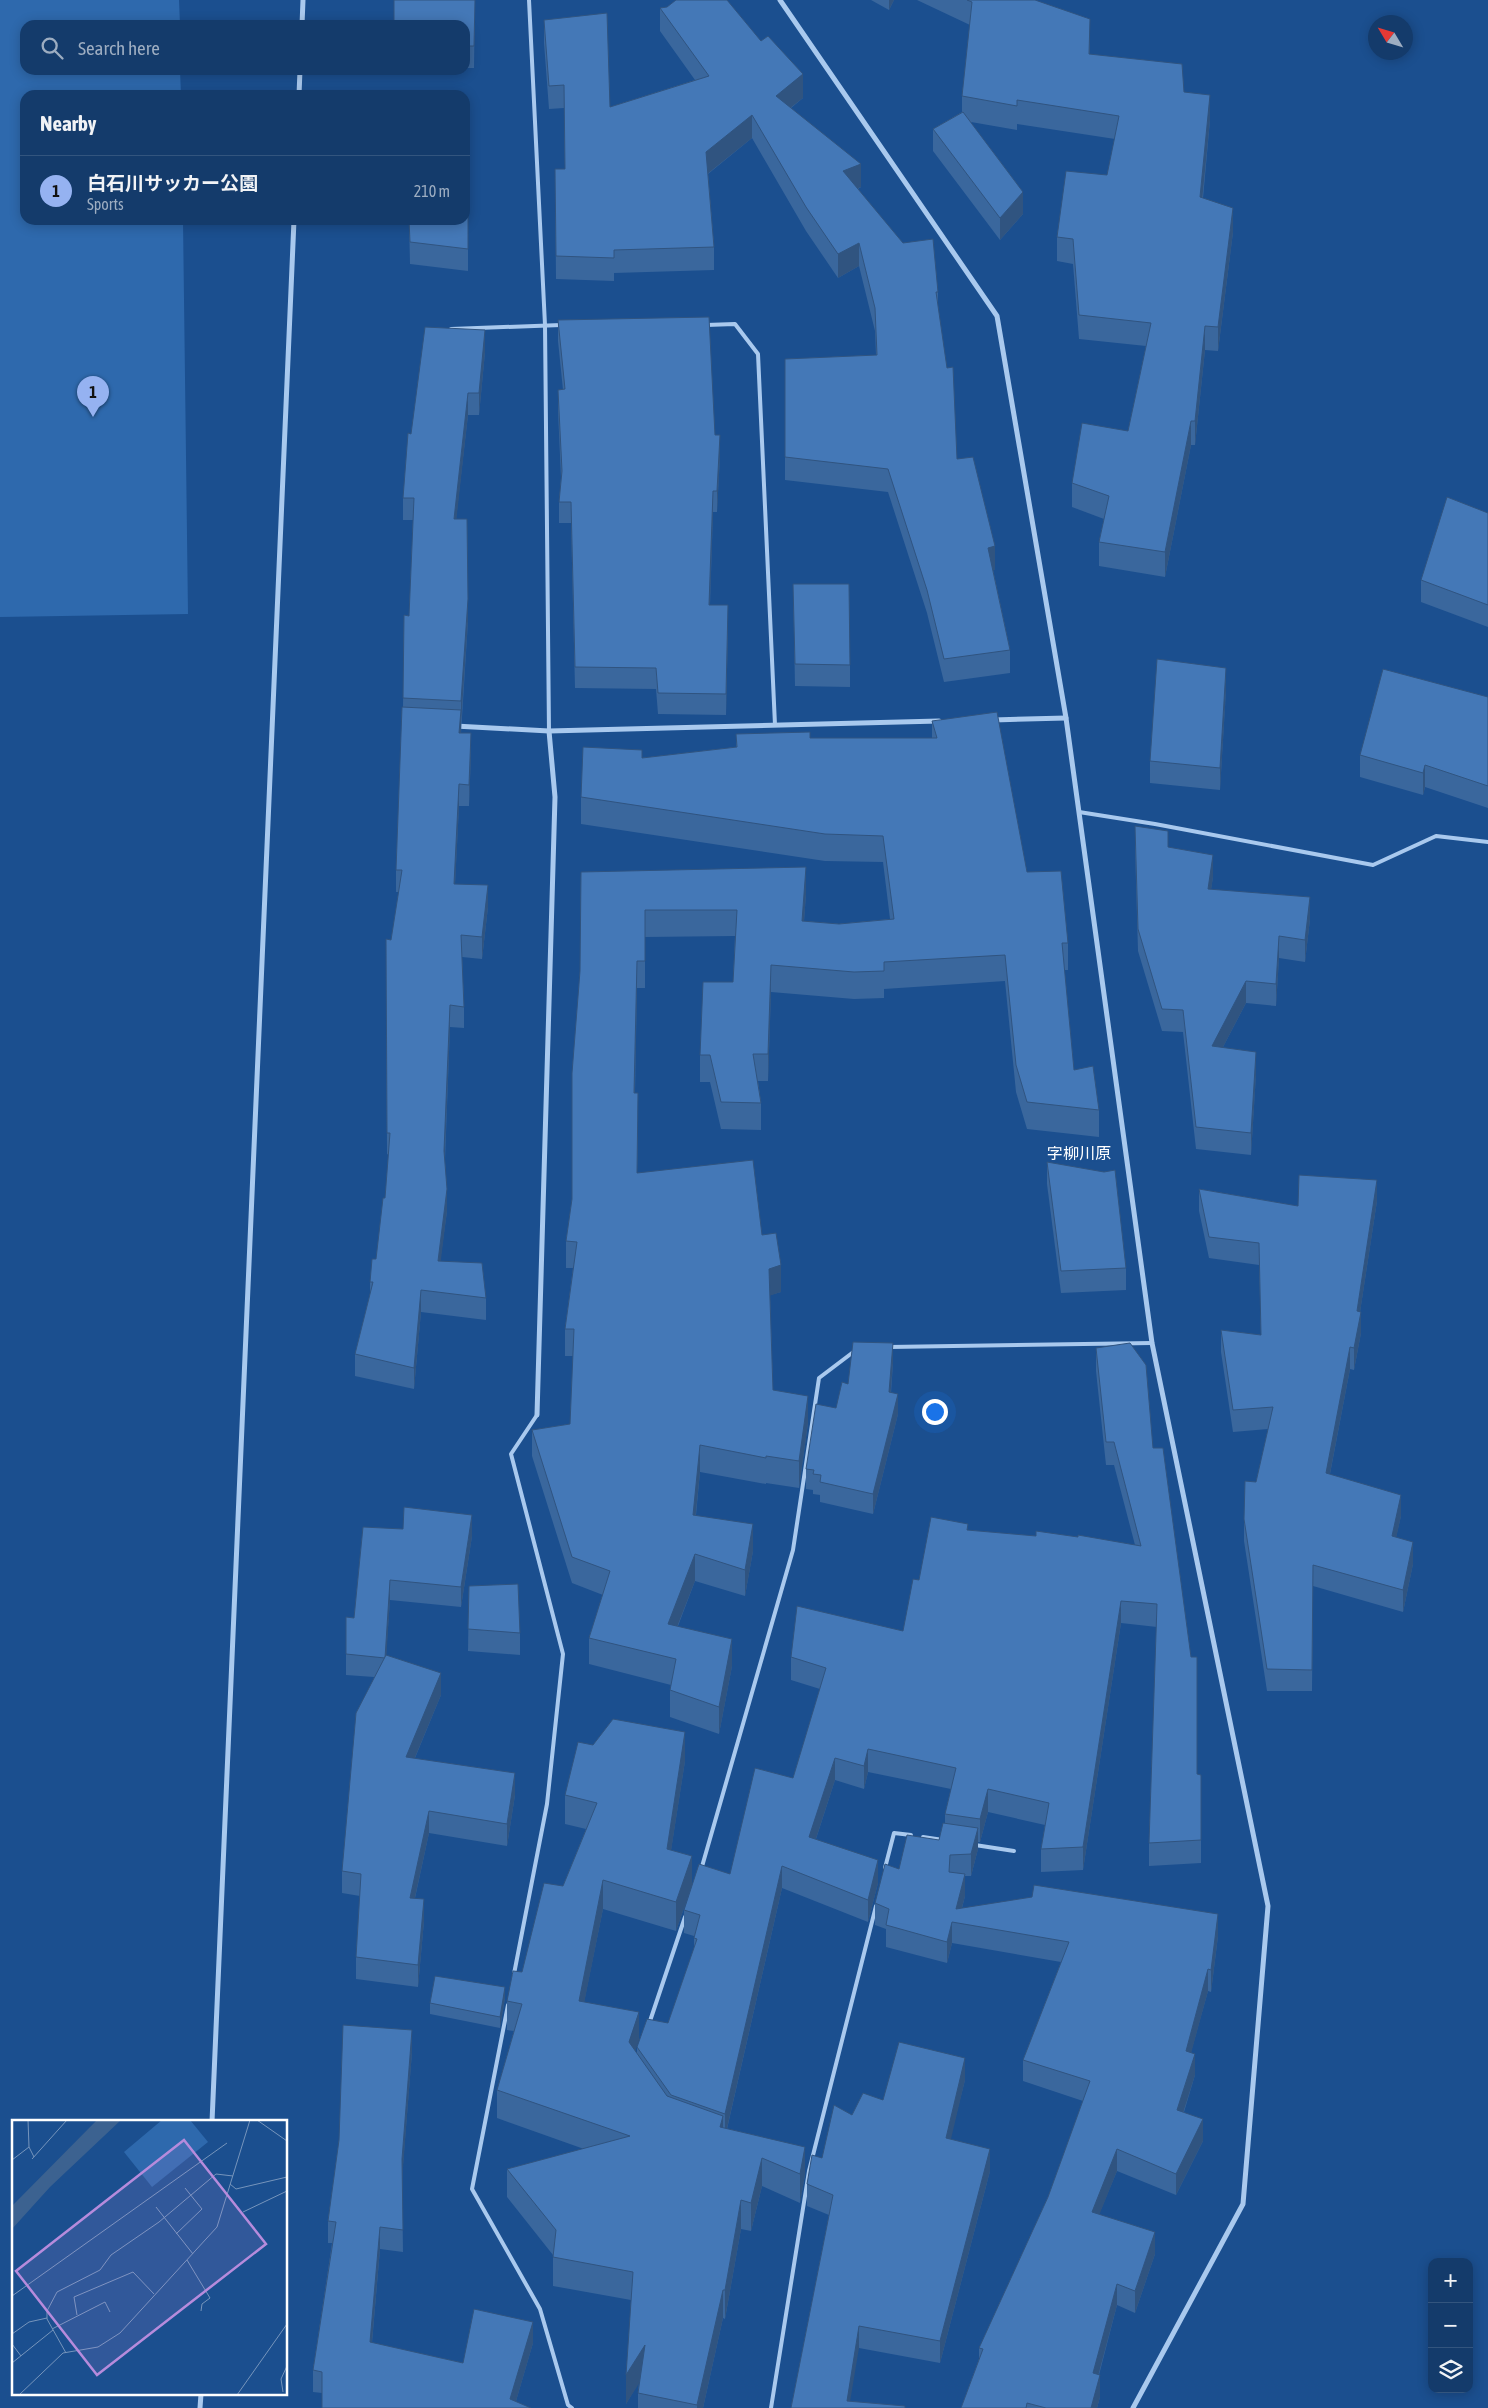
<!DOCTYPE html>
<meta charset="utf-8">
<style>
:root{--surface:#143b6b;--page:#214673;--text:#f1f3f6;--muted:#9dadc1;--line:#33557e;--accent:#95b2f1}
body{margin:0;font-family:"Asap Condensed","Noto Sans JP",sans-serif;background:var(--page);color:var(--text)}
.controls{position:absolute;right:15px;bottom:15px;display:grid;overflow:hidden;border-radius:10px;box-shadow:0 2px 12px #0003}
.controls button{width:45px;height:45px;display:grid;place-items:center;padding:0;border:0;border-bottom:1px solid var(--line);background:var(--surface);color:var(--text);font:25px sans-serif}
.compass{position:absolute;left:1368px;top:15px;width:45px;height:45px;border-radius:50%;background:var(--surface);box-shadow:0 2px 12px #0003;rotate:308deg}
.you{position:absolute;left:934px;top:1411px;width:18px;height:18px;margin:-12px;border:4px solid #fff;border-radius:50%;background:#1a73e8;box-shadow:0 0 0 8px #1a73e833}
.badge{display:grid;place-items:center;width:32px;height:32px;border-radius:50%;background:var(--accent);color:#111;font-size:16px;font-weight:700}
.pin{position:absolute;translate:-50% -41px;filter:drop-shadow(0 1px 2px #0008)}
.pin::after{content:'';position:absolute;top:26px;width:18px;height:15px;background:inherit;clip-path:polygon(0 0,100% 0,50% 100%)}
.list{margin:0;padding:0;list-style:none}
h2{display:flex;justify-content:space-between;align-items:center;height:65px;margin:0;padding:0 20px;font-size:21px}
h2 small{font-size:16px;font-weight:400;color:var(--muted)}
.list li{display:grid;grid-template-columns:32px 1fr auto;gap:15px;align-items:center;box-sizing:border-box;height:70px;padding:0 20px;border-top:1px solid var(--line)}
.list b{display:block;font-size:19px;white-space:nowrap}
.list p{margin:0;font-size:16px;white-space:nowrap;color:var(--muted)}
.list em{font-size:16px;font-style:normal;color:var(--muted)}
.icon{flex:none;width:28px;height:28px;fill:none;stroke:currentColor;stroke-width:2;stroke-linecap:round;stroke-linejoin:round}
.map{position:relative;flex:none;width:1488px;height:2408px;overflow:hidden}
.search{position:absolute;background:var(--surface);box-shadow:0 2px 12px #0003;left:20px;top:20px;width:450px;height:55px;display:flex;align-items:center;gap:12px;box-sizing:border-box;padding:0 18px;border-radius:15px;color:var(--muted);font-size:19px}
.panel{position:absolute;background:var(--surface);box-shadow:0 2px 12px #0003;left:20px;top:90px;width:450px;height:135px;border-radius:15px}
.map>svg:first-child{display:block}
</style>
<div class="map">
<svg width="1488" height="2408" viewBox="0 0 1488 2408">
<rect width="100%" height="100%" fill="#1b4f8f"/>
<path fill="#2e69ad" d="M0,0H179L180,25H25V70H180L181,95H25V220H183L188,614L0,617Z"/>
<g fill="none" stroke-linecap="round" stroke-linejoin="round">
<g stroke="#a9c9ee" stroke-width="4">
<path d="M529,0L545,325L549,731"/>
<path d="M706,325L735,324L758,354L775,725"/>
<path d="M451,329L561,325"/>
<path d="M1079,812L1155,824L1373,865L1436,836L1488,842"/>
<path d="M889,1347L1152,1343"/>
<path d="M923,1837L943,1840"/>
<path d="M975,1845L1014,1851"/>
<path d="M885,1868L894,1833L911,1835"/>
<path d="M701,1870L793,1550L819,1378L856,1350"/>
<path d="M514,1974L547,1804L563,1654L511,1454L537,1415"/>
<path d="M508,2005L472,2189L540,2309L568,2405L572,2408"/>
<path d="M649,2024L685,1917"/>
<path d="M771,2408L809,2171L876,1906"/>
</g>
<g stroke="#a9c9ee" stroke-width="5">
<path d="M780,0L997,316L1066,718L1152,1343L1268,1906L1243,2204L1133,2408"/>
<path d="M302,25L303,0"/>
<path d="M299,95L300,70"/>
<path d="M993,720L1066,718"/>
<path d="M455,726L549,731L939,721"/>
<path d="M537,1415L555,797L549,731"/>
<path d="M212,2122L294,220"/>
<path d="M200,2408L201,2394"/>
</g>
</g>
<g fill="#3a679d">
<path d="M475,0L474,68H465V25Z"/>
<path d="M871,0H894L889,10Z"/>
<path d="M917,0H1035L1090,43V54L1184,92L1210,120L1203,198L1233,232L1218,351L1205,350L1195,445H1191L1165,577L1099,566V542L1104,519L1072,507V483L1128,431L1146,346L1079,339L1073,264L1057,261V237L1107,175L1115,139L1017,124V130L971,122L1023,214L1000,240L933,151V129L962,112V96L970,25Z"/>
<path d="M660,8L803,98L791,108L861,187L858,189L938,292V307L957,459L995,570H993L1010,650V673L944,682L927,613L888,492L785,480V359L876,355L875,331L859,266L838,278L806,231L752,138L708,174L714,247V270L614,273V281L556,279L555,169H565L564,108L549,109L544,43V20L610,107L695,80L660,31Z"/>
<path d="M468,179V271L410,264L409,220H465Z"/>
<path d="M558,320L715,435L720,456L717,512H713L710,605L728,626L726,715L658,714L656,689L575,688L571,523H559V502L561,478L558,411V390H563L558,341Z"/>
<path d="M485,352L479,415H468L456,519L468,621L461,733L471,754L469,806H459L455,884L488,907L482,959L462,957L464,1007V1028L450,1027L445,1160L447,1211L440,1262L486,1298V1320L421,1312L414,1389L355,1376V1354L370,1294V1282L376,1259L385,1198L389,1155L387,1154L386,939L391,940L399,892H396V870L403,707L404,615L409,616L413,520H403V498L411,434Z"/>
<path d="M1488,513V627L1421,602V580Z"/>
<path d="M793,584L850,665V687L795,686Z"/>
<path d="M1226,690L1220,790L1150,783V761Z"/>
<path d="M1488,697V808L1425,787L1423,795L1360,777V755Z"/>
<path d="M932,721L1027,872L1068,943V970H1064L1074,1070L1099,1110V1137L1027,1129L1016,1092L1005,981L884,989V998L854,999L771,992L768,1081H758L761,1103V1130L721,1129L710,1082H700V1055L733,982L735,936L645,937V988H637L635,1093L638,1120L637,1173L762,1235L781,1292L770,1295L773,1390L808,1423L799,1488L766,1483V1484L700,1472L696,1515L753,1551L745,1596L695,1581L678,1626L732,1666L719,1734L670,1717V1690L671,1685L589,1664V1638L603,1595L572,1583L532,1456V1430L570,1424L573,1356H565V1329L573,1268H566V1241L572,1199L580,971L581,872L806,894L804,921L839,924L890,919L883,862L825,861L581,824V797L642,758L736,747V734L810,738H932Z"/>
<path d="M1135,826L1168,847L1213,877L1211,889L1310,919L1305,962L1279,958L1276,1006L1246,1003L1223,1047L1256,1074L1251,1155L1196,1149L1183,1032L1162,1031L1138,951L1135,848Z"/>
<path d="M1047,1162L1126,1268V1290L1061,1293L1047,1184Z"/>
<path d="M1199,1189L1298,1206L1377,1201L1360,1312L1361,1333L1354,1370L1350,1369L1330,1474L1401,1516L1396,1537L1413,1564L1403,1612L1313,1586L1312,1691H1267L1244,1541V1519L1256,1482L1268,1429L1233,1432L1221,1352V1330L1261,1335L1259,1265L1209,1258L1199,1211Z"/>
<path d="M1096,1348L1153,1448L1197,1774L1201,1775V1863L1149,1866V1843L1157,1627L1121,1623L1083,1870L1041,1872V1849L1045,1825L988,1812L980,1842H978V1849L971,1876H965V1896L962,1908L1218,1936L1211,1992L1208,1991L1191,2052L1195,2075L1184,2112L1203,2141L1176,2195L1117,2171L1099,2214L1155,2254L1135,2313L1117,2305L1099,2375L1100,2397L1097,2408H961L979,2359V2348L1048,2197L1083,2101L1023,2081V2060L1061,1962L952,1943L947,1963L886,1947V1929L875,1925V1903L899,1869L939,1840L945,1823V1814L951,1789L868,1772L864,1789L835,1780L816,1839L878,1883L868,1922L782,1888L727,2129L805,2175L800,2203L762,2186L751,2231L741,2229L725,2319L723,2318L703,2408H638V2393L639,2382L626,2404L631,2300L553,2286V2255L507,2197V2169L584,2149L497,2118V2090L514,2031L507,2030V2001L522,1972L563,1886L586,1829L565,1824V1795L685,1761L671,1850L692,1885L676,1931L603,1909L584,2002L637,2053V2047L668,2023L694,1949V1936L684,1933V1910L730,1874L793,1778L820,1689L791,1680V1657L903,1631L919,1580L968,1530L1135,1545L1114,1465H1106L1096,1371Z"/>
<path d="M893,1363L891,1393L898,1414L873,1514L820,1502V1495L813,1494V1490L806,1489V1469L848,1384Z"/>
<path d="M363,1527L472,1536L461,1607L390,1600L386,1655L441,1695L415,1758L515,1795L507,1846L429,1833L415,1898L424,1921L418,1987L356,1979V1957L360,1896L342,1893V1871L374,1677L346,1675V1617L354,1618Z"/>
<path d="M469,1586L520,1633V1655L468,1651Z"/>
<path d="M505,1998L500,2028L430,2014V2003Z"/>
<path d="M412,2052L402,2177L403,2252L380,2249L372,2343L463,2363L533,2343L516,2401L322,2393L313,2392V2370L332,2243H328V2221L339,2140Z"/>
<path d="M965,2080L950,2139L990,2171L940,2363L859,2348L791,2408L829,2215L807,2206V2184L822,2158L852,2115L883,2100Z"/>
</g>
<g fill="#305480">
<path d="M889,0H894L889,10Z"/>
<path d="M1090,19V43L1089,78V54Z"/>
<path d="M803,74V98L776,119V96Z"/>
<path d="M1210,95V120L1200,221V197Z"/>
<path d="M752,115V138L706,175V152Z"/>
<path d="M861,164V187L843,194V171Z"/>
<path d="M1023,192V214L1000,240V218Z"/>
<path d="M1233,208V232L1218,351V327Z"/>
<path d="M859,243V266L838,278V254Z"/>
<path d="M1205,326V350L1195,445V421Z"/>
<path d="M485,330V352L479,415V393Z"/>
<path d="M468,393V415L454,541V519Z"/>
<path d="M1191,421V445L1165,577V552Z"/>
<path d="M720,435V456L717,512V491Z"/>
<path d="M713,491V512L709,626V605Z"/>
<path d="M995,546V570L988,571V548Z"/>
<path d="M468,599V621L461,723V701Z"/>
<path d="M728,605V626L726,715V694Z"/>
<path d="M1226,668V690L1220,790V768Z"/>
<path d="M461,710V731L459,754V733Z"/>
<path d="M471,733V754L469,806V785Z"/>
<path d="M1425,765V787L1423,795V773Z"/>
<path d="M459,784V806L454,906V884Z"/>
<path d="M1213,855V877L1208,911V889Z"/>
<path d="M806,867V894L802,948V921Z"/>
<path d="M488,885V907L482,959V937Z"/>
<path d="M1310,897V919L1305,962V940Z"/>
<path d="M1279,936V958L1276,1006V984Z"/>
<path d="M637,961V988L634,1120V1093Z"/>
<path d="M771,965V992L768,1081V1054Z"/>
<path d="M1246,981V1003L1212,1068V1046Z"/>
<path d="M450,1005V1027L444,1173V1151Z"/>
<path d="M1256,1052V1074L1251,1155V1133Z"/>
<path d="M1377,1180V1201L1357,1332L1361,1312V1333L1354,1370V1348L1357,1311Z"/>
<path d="M447,1189V1211L438,1283V1261Z"/>
<path d="M781,1265V1292L769,1296V1269Z"/>
<path d="M421,1290V1312L414,1389V1368Z"/>
<path d="M893,1343V1363L889,1412V1392Z"/>
<path d="M1350,1347V1369L1326,1494V1473Z"/>
<path d="M898,1394V1414L873,1514V1494Z"/>
<path d="M808,1396V1423L799,1488V1461Z"/>
<path d="M700,1445V1472L693,1541V1515Z"/>
<path d="M1401,1495V1516L1392,1557V1536Z"/>
<path d="M472,1515V1536L461,1607V1587Z"/>
<path d="M753,1524V1551L745,1596V1570Z"/>
<path d="M1413,1542V1564L1403,1612V1590Z"/>
<path d="M695,1554V1581L668,1650V1624Z"/>
<path d="M390,1580V1600L385,1678V1658Z"/>
<path d="M1121,1601V1623L1083,1870V1847Z"/>
<path d="M732,1639V1666L719,1734V1707Z"/>
<path d="M441,1673V1695L406,1779V1757Z"/>
<path d="M685,1732V1761L667,1877V1849Z"/>
<path d="M868,1749V1772L864,1789V1766Z"/>
<path d="M835,1758V1780L809,1860V1837Z"/>
<path d="M515,1773V1795L507,1846V1824Z"/>
<path d="M988,1789V1812L980,1842V1819Z"/>
<path d="M429,1811V1833L410,1920V1898Z"/>
<path d="M978,1828V1849L971,1876V1854Z"/>
<path d="M692,1856V1885L676,1931V1902Z"/>
<path d="M878,1860V1883L868,1922V1900Z"/>
<path d="M782,1866V1888L725,2137V2114Z"/>
<path d="M965,1874V1896L958,1922L956,1909Z"/>
<path d="M603,1880V1909L579,2029V2001Z"/>
<path d="M424,1899V1921L418,1987V1965Z"/>
<path d="M1218,1914V1936L1211,1992V1970Z"/>
<path d="M952,1922V1943L947,1963V1942Z"/>
<path d="M1208,1969V1991L1186,2072V2051Z"/>
<path d="M505,1987V1998L500,2028V2017Z"/>
<path d="M639,2012V2040L629,2071V2042Z"/>
<path d="M412,2030V2052L402,2181V2159Z"/>
<path d="M1195,2054V2075L1177,2132V2110Z"/>
<path d="M965,2058V2080L946,2160V2138Z"/>
<path d="M723,2116V2144L720,2127Z"/>
<path d="M1203,2119V2141L1176,2195V2174Z"/>
<path d="M805,2147V2175L800,2203V2174Z"/>
<path d="M990,2149V2171L940,2363V2341Z"/>
<path d="M1117,2149V2171L1092,2233V2212Z"/>
<path d="M762,2158V2186L751,2231V2203Z"/>
<path d="M741,2200V2229L725,2319V2290Z"/>
<path d="M380,2227V2249L370,2364V2342Z"/>
<path d="M1155,2232V2254L1135,2313V2291Z"/>
<path d="M1117,2284V2305L1093,2395V2373Z"/>
<path d="M723,2290V2318L703,2408H697V2405Z"/>
<path d="M533,2322V2343L514,2408L510,2399Z"/>
<path d="M859,2326V2348L849,2408L847,2401Z"/>
<path d="M645,2345V2374L626,2404V2375Z"/>
<path d="M1100,2375V2397L1097,2408H1091Z"/>
</g>
<g fill="#4478b7" stroke="#305480">
<path d="M394,0H475L474,46H465V25H394Z"/>
<path d="M676,0H727L761,41L768,36L803,74L776,96L861,164L843,171L903,243L933,239L938,292H936L947,368L953,367L957,459L973,457L995,546L988,548L1010,650L944,659L927,590L888,469L785,457V359L877,355L875,308L859,243L838,254L806,207L752,115L706,152L714,247L614,250V258L556,256L555,169H565L564,85L549,86L544,20L607,13L610,107L709,76L660,8L667,7Z"/>
<path d="M967,0H1035L1090,19L1089,54L1182,64L1184,92L1210,95L1200,197L1233,208L1218,327L1205,326L1195,421H1191L1165,552L1099,542L1109,496L1072,483L1082,423L1128,431L1151,323L1079,315L1073,239L1057,237L1066,171L1107,175L1119,116L1017,100V106L962,96L972,2Z"/>
<path d="M963,112L1023,192L1000,218L933,129Z"/>
<path d="M465,179H468V249L410,242L409,220H465Z"/>
<path d="M709,317L715,435H720L717,491H713L709,605H728L726,694L658,693L656,668L575,667L571,502H559L562,471L558,390L565,389L558,320Z"/>
<path d="M425,327L485,330L479,393H468L454,519H467L468,599L461,701L403,698L404,615L409,616L414,498H403L408,433L411,434Z"/>
<path d="M1447,497L1488,513V605L1421,580Z"/>
<path d="M793,584H849L850,665L795,664Z"/>
<path d="M1157,659L1226,668L1220,768L1150,761Z"/>
<path d="M1383,669L1488,697V786L1425,765L1423,773L1360,755Z"/>
<path d="M402,707L461,710L459,733H471L469,785L459,784L454,884L488,885L482,937L461,935L464,1007L450,1005L444,1151L447,1189L438,1261L482,1263L486,1298L421,1290L414,1368L355,1354L373,1282H370L372,1259H376L383,1198H385L390,1133H387L386,939L391,940L402,870H396Z"/>
<path d="M997,712L1027,872L1061,871L1068,943H1062L1074,1070L1093,1066L1099,1110L1027,1102L1016,1065L1005,955L884,962V971L854,972L771,965L768,1054H753L761,1103L721,1102L710,1055H700L703,982H733L737,910H645V961H637L634,1093H638L637,1173L753,1160L762,1235L776,1233L781,1265L769,1269L773,1390L808,1396L799,1461L766,1456V1458L700,1445L693,1515L753,1524L745,1570L695,1554L668,1624L732,1639L719,1707L670,1690L676,1659L589,1638L610,1571L572,1557L532,1430L570,1424L574,1329H565L577,1242L566,1241L572,1199V1073L580,971L581,872L806,867L802,921L839,924L894,919L883,836L825,834L581,797L583,747L642,750V758L737,747L736,734L810,732V738H937L932,721Z"/>
<path d="M1135,826L1168,831V847L1213,855L1208,889L1310,897L1305,940L1279,936L1276,984L1246,981L1212,1046L1256,1052L1251,1133L1196,1127L1183,1010L1162,1009L1138,929Z"/>
<path d="M1047,1162L1104,1172L1115,1170L1126,1268L1061,1271Z"/>
<path d="M1299,1175L1377,1180L1357,1311L1361,1312L1354,1348L1350,1347L1326,1473L1401,1495L1392,1536L1413,1542L1403,1590L1313,1565L1312,1670L1267,1669L1244,1519L1245,1481L1256,1482L1273,1407L1233,1410L1221,1330L1261,1335L1259,1243L1209,1237L1199,1189L1298,1206Z"/>
<path d="M853,1342L893,1343L889,1392L898,1394L873,1494L820,1482L821,1475L813,1474L814,1470L806,1469L816,1404L836,1408L842,1382L848,1384Z"/>
<path d="M1130,1343L1146,1365L1153,1448H1163L1191,1657H1197V1774L1201,1775V1840L1149,1843L1157,1604L1121,1601L1083,1847L1041,1849L1049,1803L988,1789L980,1819L945,1814L956,1768L868,1749L864,1766L835,1758L809,1837L878,1860L868,1900L782,1866L725,2114L671,2095L637,2047L647,2019L668,2023L697,1939L694,1938L700,1915L684,1910L699,1864L730,1874L755,1768L793,1778L826,1668L791,1657L797,1606L903,1631L913,1579L919,1580L931,1517L968,1524L967,1530L1036,1536V1531L1078,1537V1535L1141,1546L1114,1442H1106L1096,1348Z"/>
<path d="M404,1507L472,1515L461,1587L390,1580L385,1658L346,1654V1617L354,1618L363,1527L403,1529Z"/>
<path d="M518,1584L520,1633L468,1629L469,1586Z"/>
<path d="M386,1655L441,1673L406,1757L515,1773L507,1824L429,1811L410,1898L424,1899L418,1965L356,1957L361,1874L342,1871L356,1713Z"/>
<path d="M613,1719L685,1732L667,1849L692,1856L676,1902L603,1880L579,2001L639,2012L629,2042L667,2096L723,2116L720,2127L805,2147L800,2174L762,2158L751,2203L741,2200L725,2290H723L697,2405L638,2393L645,2345L626,2375L633,2272L553,2257L556,2230L507,2169L630,2136L497,2090L522,2004L507,2001L513,1971L522,1972L544,1883L563,1886L597,1803L565,1795L578,1742L593,1745Z"/>
<path d="M943,1823L978,1828L971,1854L950,1855L949,1872L965,1874L956,1909L1032,1897L1034,1885L1218,1914L1211,1970L1208,1969L1186,2051L1195,2054L1177,2110L1203,2119L1176,2174L1117,2149L1092,2212L1155,2232L1135,2291L1117,2284L1093,2373L1100,2375L1091,2408H1046L1027,2403L1026,2408H961L983,2349L979,2348L1048,2197L1090,2081L1023,2060L1069,1942L952,1922L947,1942L886,1925L889,1909L875,1903L885,1864L899,1869L907,1835L939,1840Z"/>
<path d="M435,1976L505,1987L500,2017L430,2003Z"/>
<path d="M343,2025L412,2030L402,2159L403,2230L380,2227L370,2342L463,2363L474,2309L533,2322L510,2399L531,2408H322V2372L313,2370L336,2222L328,2221L339,2140Z"/>
<path d="M899,2042L965,2058L946,2138L990,2149L940,2341L859,2326L847,2401L905,2406V2408H791L833,2195L807,2184L812,2155L822,2158L834,2105L852,2115L863,2093L883,2100Z"/>
</g>
<g text-anchor="middle" stroke-width="4" stroke-linejoin="round" paint-order="stroke">
<g font-size="16" fill="#fff" stroke="#1b4f8f">
<text x="1079" y="1159">字柳川原</text>
</g>
</g>
<g transform="translate(12 2120)">
<rect width="275" height="275" fill="#1b4f8f"/>
<path d="M150,0H178L196,22L140,67L112,32Z" fill="#2e69ad"/>
<path d="M85,0H109L38,67L0,109V86Z" fill="#3c6290"/>
<path fill="none" stroke="#7695bc" stroke-width="1" d="M16,0L17,27L22,37M245,0L275,21M20,39L55,0M0,40L17,27M218,64L224,69L275,57M144,87L181,134M231,92L275,71M164,114L190,89L173,68M175,140L198,178L190,184L189,191M0,176L215,23M65,195L62,177L121,152L142,174M40,209L93,182L98,192M0,214L17,202L35,198M0,224L9,236M54,233L35,199V191L45,172L88,150L99,135L147,102L204,54L221,56M0,243L41,210M271,272L269,259L275,246M7,275L51,233L86,227L108,213L205,107L238,0M225,275L275,204"/>
<path fill="#b68bdc" fill-opacity="0.15" stroke="#b68bdc" stroke-width="2.5" d="M172,20L254,124L85,255L4,151Z"/>
<rect width="275" height="275" fill="none" stroke="#fff" stroke-width="2.5"/>
</g>
</svg>
<div class="controls">
<button>+</button>
<button>−</button>
<button><svg class="icon" aria-label="layers" viewBox="0 0 24 24"><path d="M12 4l9 5-9 5-9-5zM3 14l9 5 9-5"/></svg></button>
</div>
<svg class="compass" viewBox="-18 -18 36 36"><path d="M0-13l5 13h-10z" fill="#e53935"/><path d="M0 13l5-13h-10z" fill="#9dadc1"/></svg>
<div class="you"></div>
<div class="pin badge" style="left:93px;top:417px">1</div>
<div class="search"><svg class="icon" aria-label="search" viewBox="0 0 24 24"><circle cx="10" cy="10" r="6"/><path d="M15 15l6 6"/></svg>Search here</div>
<section class="panel">
<h2>Nearby<small></small></h2>
<ul class="list">
<li><span class="badge">1</span><div><b>白石川サッカー公園</b><p>Sports</p></div><em>210 m</em></li>
</ul>
</section>
</div>
